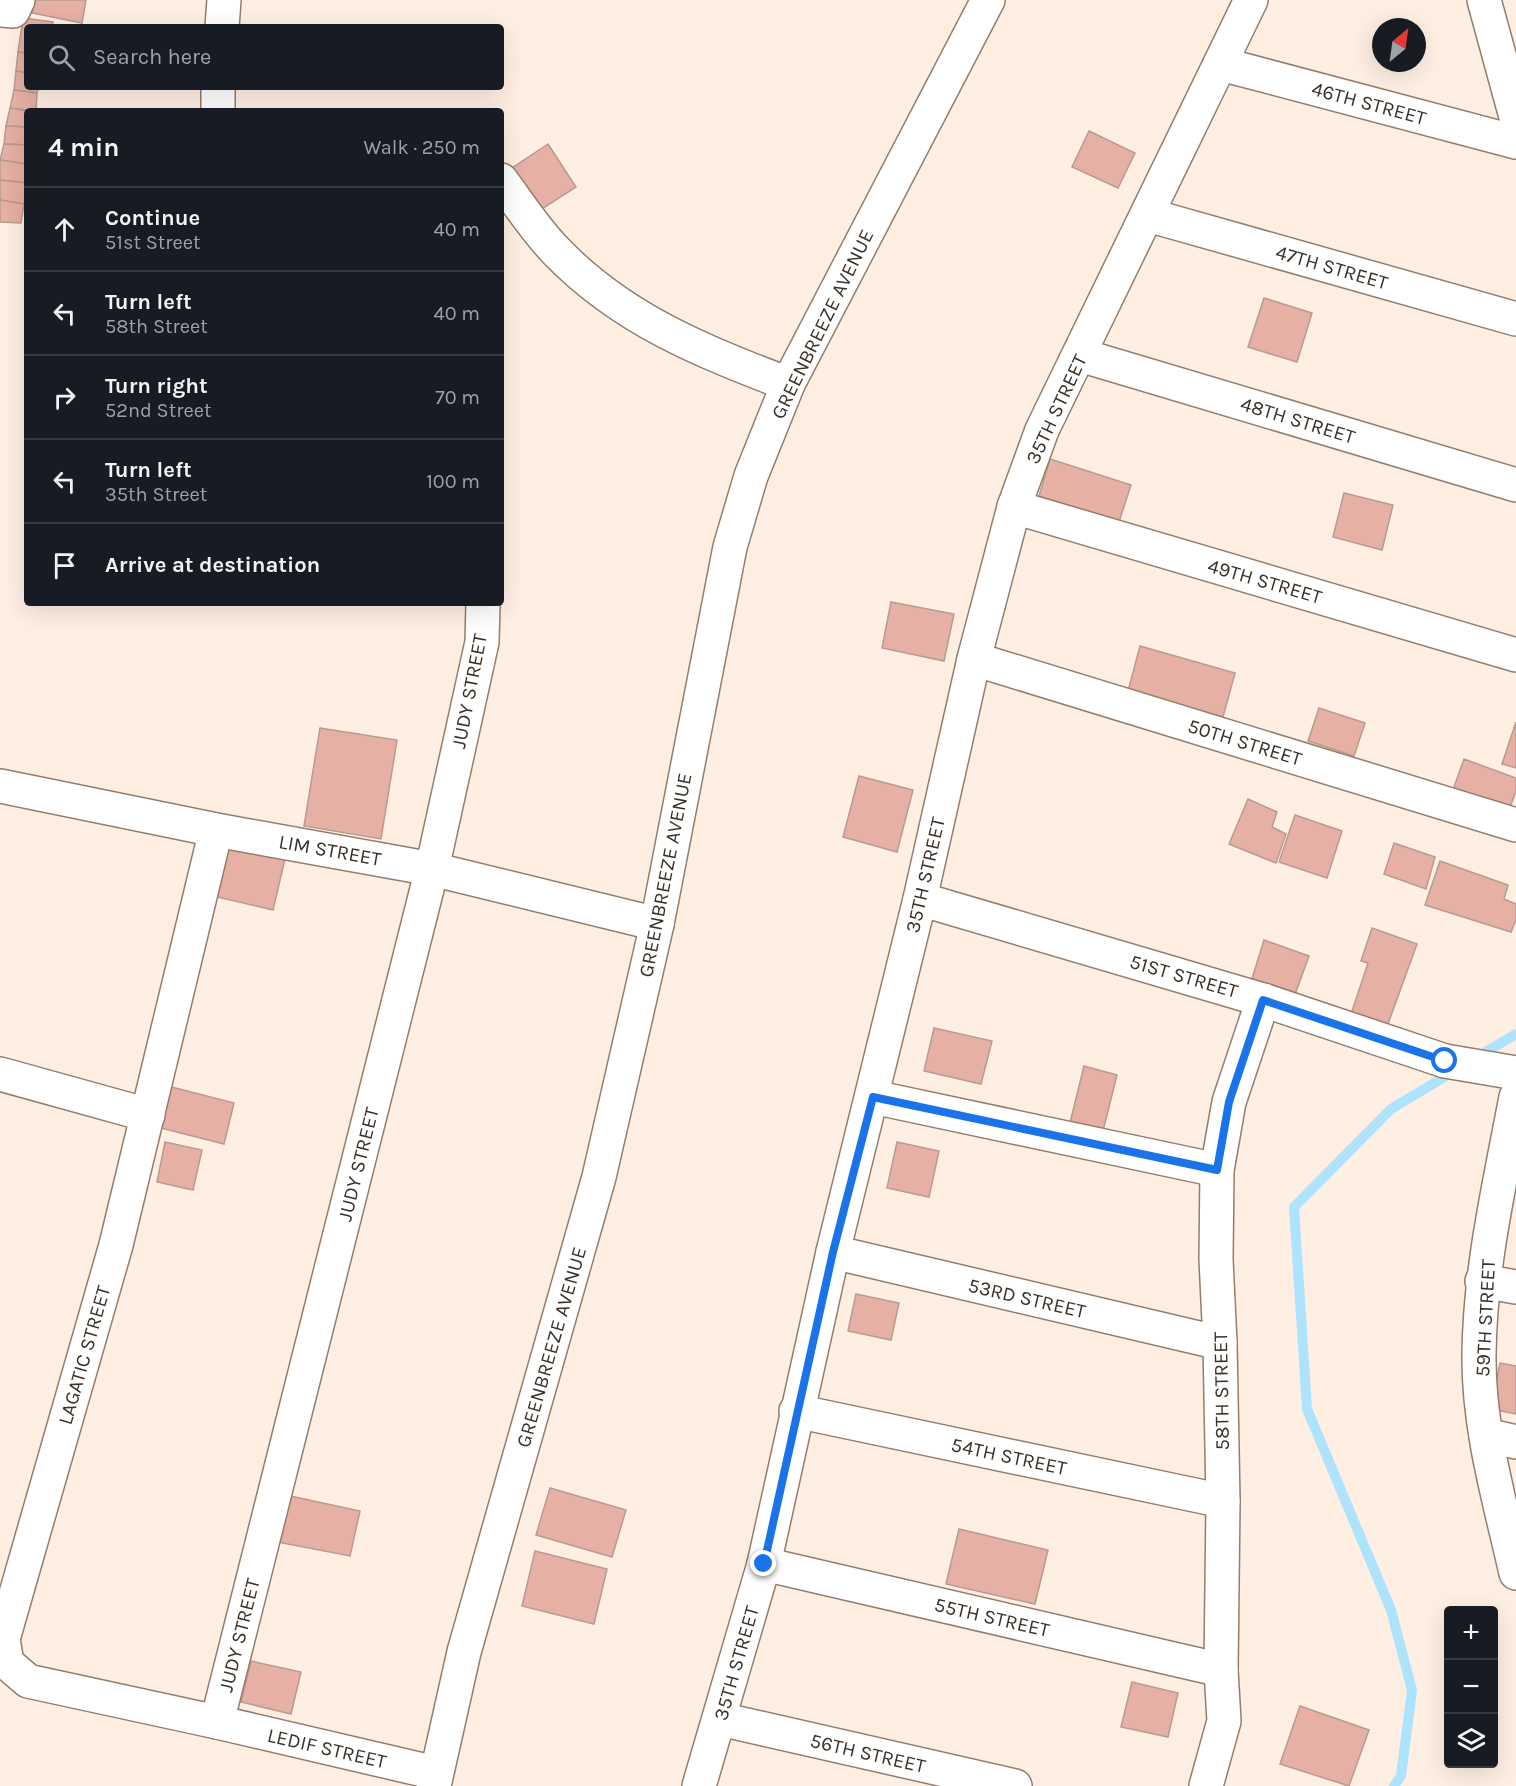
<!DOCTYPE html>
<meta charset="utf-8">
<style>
:root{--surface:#171b24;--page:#242831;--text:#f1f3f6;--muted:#9ea1a6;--line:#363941}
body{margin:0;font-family:Karla,sans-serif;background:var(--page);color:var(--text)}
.controls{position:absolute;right:18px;bottom:18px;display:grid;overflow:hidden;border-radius:6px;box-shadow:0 6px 24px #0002}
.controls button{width:54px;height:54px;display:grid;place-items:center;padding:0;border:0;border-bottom:2px solid var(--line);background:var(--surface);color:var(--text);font:30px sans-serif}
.compass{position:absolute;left:1372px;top:18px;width:54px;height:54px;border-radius:50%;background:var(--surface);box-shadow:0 6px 24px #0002;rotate:29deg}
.stop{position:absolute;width:18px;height:18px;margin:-14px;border:4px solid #1a73e8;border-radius:50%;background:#fff}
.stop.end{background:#1a73e8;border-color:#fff;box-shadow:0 2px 6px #0008}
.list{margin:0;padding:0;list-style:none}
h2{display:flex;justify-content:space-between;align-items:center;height:78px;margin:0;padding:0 24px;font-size:26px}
h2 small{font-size:20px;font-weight:400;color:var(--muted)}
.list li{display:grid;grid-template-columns:39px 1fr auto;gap:18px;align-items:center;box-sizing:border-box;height:84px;padding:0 24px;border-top:2px solid var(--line)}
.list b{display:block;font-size:22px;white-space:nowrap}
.list p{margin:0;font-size:20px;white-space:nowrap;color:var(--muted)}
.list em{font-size:20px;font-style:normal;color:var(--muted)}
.icon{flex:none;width:33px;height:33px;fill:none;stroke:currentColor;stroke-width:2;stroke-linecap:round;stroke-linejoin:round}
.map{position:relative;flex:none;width:1516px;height:1786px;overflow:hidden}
.search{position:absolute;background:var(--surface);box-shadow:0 6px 24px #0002;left:24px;top:24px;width:480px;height:66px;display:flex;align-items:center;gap:15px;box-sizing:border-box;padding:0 21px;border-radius:6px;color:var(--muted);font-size:22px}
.panel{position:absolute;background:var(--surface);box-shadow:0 6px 24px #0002;left:24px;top:108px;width:480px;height:498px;border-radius:6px}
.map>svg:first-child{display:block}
</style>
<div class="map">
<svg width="1516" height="1786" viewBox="0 0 1516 1786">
<rect width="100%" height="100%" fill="#ffefe3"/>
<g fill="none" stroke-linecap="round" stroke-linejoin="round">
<g stroke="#ade3fd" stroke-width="10">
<path d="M1474,1059L1516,1034"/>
<path d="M1394,1786L1401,1776L1412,1690L1391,1610L1307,1409L1294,1207L1391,1109L1456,1070"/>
</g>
</g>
<g fill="#e6b0a4" stroke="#b99a92" stroke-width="1.5">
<path d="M34,0H86L82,23L32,13Z"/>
<path d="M23,18L53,22L52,27H27V53L18,52Z"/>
<path d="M18,52L27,53V73L16,71Z"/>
<path d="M16,71L27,73V87H39L37,93L14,90Z"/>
<path d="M14,90L37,93L36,111L10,108Z"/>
<path d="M10,108L27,111V127L6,126Z"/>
<path d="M6,126L27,127V145L4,144Z"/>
<path d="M1089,131L1135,153L1118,188L1072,167Z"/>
<path d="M4,144L27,145V164L0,160Z"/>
<path d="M548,144L576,187L534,214L506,172Z"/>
<path d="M0,160L27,164V183L0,180Z"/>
<path d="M0,180L27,183L24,204L0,200Z"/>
<path d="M0,200L24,204L21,223L0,222Z"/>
<path d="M1264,298L1312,313L1297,362L1248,347Z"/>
<path d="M1050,459L1131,485L1119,522L1039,496Z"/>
<path d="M1344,493L1393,505L1382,550L1333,537Z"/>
<path d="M891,602L954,614L944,661L882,648Z"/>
<path d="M1140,646L1235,673L1223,717L1128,691Z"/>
<path d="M1319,708L1365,723L1354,756L1308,741Z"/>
<path d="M1516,722V768L1502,764Z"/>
<path d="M320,728L397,740L381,839L304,826Z"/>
<path d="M1464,759L1516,778V791L1505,821L1449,801Z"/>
<path d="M859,776L913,790L897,852L843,837Z"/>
<path d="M1248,799L1277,812L1272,827L1286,834L1276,863L1229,844Z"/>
<path d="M1295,815L1342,831L1327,878L1279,862Z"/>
<path d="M1394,843L1435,857L1426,889L1384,874Z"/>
<path d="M221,844L285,859L273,910L209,895Z"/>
<path d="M1440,861L1508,885L1504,899L1516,904V920L1511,932L1425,905Z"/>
<path d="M1372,928L1417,944L1384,1035L1348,1023L1368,963L1361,961Z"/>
<path d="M1264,940L1309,956L1293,1000L1250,985Z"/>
<path d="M934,1028L992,1041L981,1084L924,1071Z"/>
<path d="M1084,1066L1117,1075L1102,1135L1069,1127Z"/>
<path d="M160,1084L234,1103L224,1144L149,1125Z"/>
<path d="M165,1142L202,1150L193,1190L157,1182Z"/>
<path d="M897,1142L939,1151L929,1197L887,1188Z"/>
<path d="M856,1294L899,1303L891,1340L848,1331Z"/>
<path d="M1500,1363L1516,1366V1414L1491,1409Z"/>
<path d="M550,1488L626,1510L612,1557L536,1535Z"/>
<path d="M286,1495L360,1511L350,1556L277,1542Z"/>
<path d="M959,1529L1048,1550L1035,1604L946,1584Z"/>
<path d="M535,1551L607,1569L594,1624L522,1606Z"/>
<path d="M251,1661L301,1672L291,1714L241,1702Z"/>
<path d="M1132,1682L1178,1693L1168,1737L1121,1727Z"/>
<path d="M1300,1706L1369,1730L1349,1786L1280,1764Z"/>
</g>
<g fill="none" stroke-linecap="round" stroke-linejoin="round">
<g stroke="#957d6b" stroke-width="36">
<g id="minor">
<path d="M1484,0L1516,117"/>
<path d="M0,10L13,11L18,0"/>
<path d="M222,27L224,0"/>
<path d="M1221,64L1516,142"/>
<path d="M218,111V87"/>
<path d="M501,180C519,204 536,231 557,252C623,320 702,351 788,384"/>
<path d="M1148,215L1516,319"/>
<path d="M1080,355L1516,485"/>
<path d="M1014,507L1516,655"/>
<path d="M974,659L1516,825"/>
<path d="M0,786L216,830L432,869L657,924"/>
<path d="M216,830L116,1245L3,1639L7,1663L28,1681L217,1722L436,1773"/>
<path d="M920,899L1263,1000L1445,1061L1516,1073"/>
<path d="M0,1074L148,1115"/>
<path d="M873,1097L1217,1170"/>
<path d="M1516,1097C1500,1182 1480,1267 1479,1354C1478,1428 1500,1502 1516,1573"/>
<path d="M833,1252L1220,1343"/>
<path d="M1482,1281L1516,1287"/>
<path d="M796,1411L1223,1501"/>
<path d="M1486,1435L1516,1442"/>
<path d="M764,1564L1221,1670"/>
<path d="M720,1719L1015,1786"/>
<path d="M217,1722L432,869L482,642L483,603"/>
<path d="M434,1786L464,1652L599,1177L657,924L730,547L751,476L788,384L988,0"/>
<path d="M699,1786L764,1564L833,1252L920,899L974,659L1014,507L1042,430L1251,0"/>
<path d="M1206,1786L1224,1721L1221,1670L1223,1501L1220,1343L1216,1259L1217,1170L1229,1102L1263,1000"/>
</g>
</g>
<use href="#minor" stroke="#fff" stroke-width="33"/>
</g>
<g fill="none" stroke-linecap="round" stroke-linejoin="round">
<path stroke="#1a73e8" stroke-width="8" d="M764,1564L833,1252L873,1097L1217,1170L1229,1102L1263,1000L1445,1061"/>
</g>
<g text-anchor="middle" stroke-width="4.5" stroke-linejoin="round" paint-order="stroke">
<g font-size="20" fill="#3a3028" stroke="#fff">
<text transform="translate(1369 103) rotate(15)" y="7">46TH STREET</text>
<text transform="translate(1332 267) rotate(16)" y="7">47TH STREET</text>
<text transform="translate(822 324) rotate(-64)" y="7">GREENBREEZE AVENUE</text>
<text transform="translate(1056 409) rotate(-65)" y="7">35TH STREET</text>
<text transform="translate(1298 420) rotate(17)" y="7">48TH STREET</text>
<text transform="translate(1265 581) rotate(16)" y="7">49TH STREET</text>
<text transform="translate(469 691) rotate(-79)" y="7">JUDY STREET</text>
<text transform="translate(1245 742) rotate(17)" y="7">50TH STREET</text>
<text transform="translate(330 850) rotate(10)" y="7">LIM STREET</text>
<text transform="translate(665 875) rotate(-79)" y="7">GREENBREEZE AVENUE</text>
<text transform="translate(925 875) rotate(-77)" y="7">35TH STREET</text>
<text transform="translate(1184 976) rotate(16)" y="7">51ST STREET</text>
<text transform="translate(358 1164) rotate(-76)" y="7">JUDY STREET</text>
<text transform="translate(1027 1298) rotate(13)" y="7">53RD STREET</text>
<text transform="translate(1485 1318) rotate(-87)" y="7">59TH STREET</text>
<text transform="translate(551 1347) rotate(-74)" y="7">GREENBREEZE AVENUE</text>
<text transform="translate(84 1355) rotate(-74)" y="7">LAGATIC STREET</text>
<text transform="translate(1221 1391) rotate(-91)" y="7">58TH STREET</text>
<text transform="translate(1009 1456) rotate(12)" y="7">54TH STREET</text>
<text transform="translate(992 1617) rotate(13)" y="7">55TH STREET</text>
<text transform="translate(239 1635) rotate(-76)" y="7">JUDY STREET</text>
<text transform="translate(736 1663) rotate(-74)" y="7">35TH STREET</text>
<text transform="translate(327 1748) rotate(13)" y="7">LEDIF STREET</text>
<text transform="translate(868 1753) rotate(13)" y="7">56TH STREET</text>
</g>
</g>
</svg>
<div class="controls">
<button>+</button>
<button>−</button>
<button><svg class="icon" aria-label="layers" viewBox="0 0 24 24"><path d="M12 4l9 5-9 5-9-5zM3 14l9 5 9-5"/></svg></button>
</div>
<svg class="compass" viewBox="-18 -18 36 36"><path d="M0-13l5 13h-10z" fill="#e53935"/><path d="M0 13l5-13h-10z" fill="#9ea1a6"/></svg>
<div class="stop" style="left:1445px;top:1061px"></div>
<div class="stop end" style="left:764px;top:1564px"></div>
<div class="search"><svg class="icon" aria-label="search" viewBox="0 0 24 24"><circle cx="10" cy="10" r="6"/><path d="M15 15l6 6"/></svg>Search here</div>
<section class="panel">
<h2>4 min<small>Walk · 250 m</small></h2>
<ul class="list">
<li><svg class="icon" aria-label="ahead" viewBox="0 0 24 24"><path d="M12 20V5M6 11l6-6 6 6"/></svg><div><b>Continue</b><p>51st Street</p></div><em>40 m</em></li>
<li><svg class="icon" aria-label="left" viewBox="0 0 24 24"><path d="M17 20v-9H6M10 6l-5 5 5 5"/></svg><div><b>Turn left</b><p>58th Street</p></div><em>40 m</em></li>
<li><svg class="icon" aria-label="right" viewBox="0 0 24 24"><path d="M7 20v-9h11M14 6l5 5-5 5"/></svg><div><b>Turn right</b><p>52nd Street</p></div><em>70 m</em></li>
<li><svg class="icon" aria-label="left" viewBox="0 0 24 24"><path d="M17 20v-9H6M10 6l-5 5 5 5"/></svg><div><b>Turn left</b><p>35th Street</p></div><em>100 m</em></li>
<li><svg class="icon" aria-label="arrive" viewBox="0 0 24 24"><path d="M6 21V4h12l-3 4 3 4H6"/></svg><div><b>Arrive at destination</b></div></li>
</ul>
</section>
</div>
